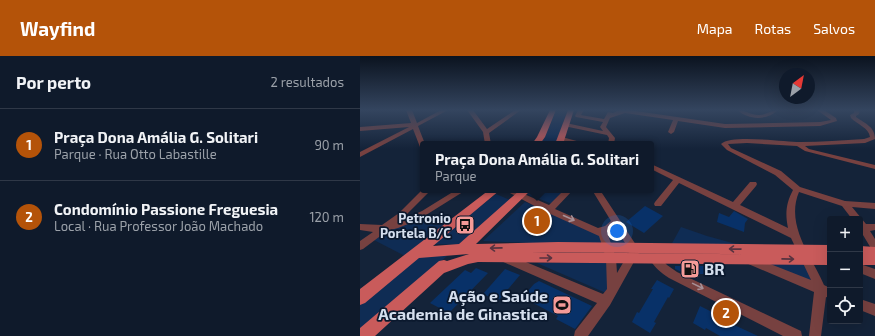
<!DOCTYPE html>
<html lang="pt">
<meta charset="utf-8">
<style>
:root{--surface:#0f1a2b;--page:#182333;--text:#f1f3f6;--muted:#9ba1a9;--line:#2f3847;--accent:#b45309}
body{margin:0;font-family:"Exo 2",sans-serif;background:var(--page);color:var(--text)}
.controls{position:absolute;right:12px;bottom:12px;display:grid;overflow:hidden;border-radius:4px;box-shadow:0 4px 16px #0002}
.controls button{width:36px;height:36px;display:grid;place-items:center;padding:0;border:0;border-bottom:1px solid var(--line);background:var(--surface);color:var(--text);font:20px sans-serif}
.compass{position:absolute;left:419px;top:12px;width:36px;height:36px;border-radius:50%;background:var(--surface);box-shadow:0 4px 16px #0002;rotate:32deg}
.you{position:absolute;left:257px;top:175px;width:14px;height:14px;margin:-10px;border:3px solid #fff;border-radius:50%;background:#1a73e8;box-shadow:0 0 0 6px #1a73e833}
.badge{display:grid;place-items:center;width:26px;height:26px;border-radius:50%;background:var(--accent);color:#fff;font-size:13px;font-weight:700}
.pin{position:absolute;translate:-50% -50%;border:2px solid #fff;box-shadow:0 1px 4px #0006}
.popup{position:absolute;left:60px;top:85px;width:234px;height:52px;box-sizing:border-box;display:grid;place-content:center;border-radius:4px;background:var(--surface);filter:drop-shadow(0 1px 3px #0005);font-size:13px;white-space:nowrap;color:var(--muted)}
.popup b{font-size:15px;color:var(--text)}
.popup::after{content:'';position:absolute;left:50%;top:100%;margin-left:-8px;border:8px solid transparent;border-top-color:var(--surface)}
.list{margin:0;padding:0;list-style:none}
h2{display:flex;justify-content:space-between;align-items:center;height:52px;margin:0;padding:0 16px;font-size:17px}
h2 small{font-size:13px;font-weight:400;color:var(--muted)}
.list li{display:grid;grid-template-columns:26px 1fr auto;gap:12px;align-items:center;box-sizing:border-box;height:72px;padding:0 16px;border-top:1px solid var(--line)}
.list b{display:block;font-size:15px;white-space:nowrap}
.list p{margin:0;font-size:13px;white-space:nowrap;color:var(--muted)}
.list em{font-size:13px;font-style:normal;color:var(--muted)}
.icon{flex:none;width:22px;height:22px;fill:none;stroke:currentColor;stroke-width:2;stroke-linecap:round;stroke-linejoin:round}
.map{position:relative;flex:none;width:515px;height:280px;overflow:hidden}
header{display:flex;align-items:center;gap:24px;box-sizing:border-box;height:56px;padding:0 20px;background:var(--accent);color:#fff}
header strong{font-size:19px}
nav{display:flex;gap:22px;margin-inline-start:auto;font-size:14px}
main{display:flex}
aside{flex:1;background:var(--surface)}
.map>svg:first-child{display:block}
</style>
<header>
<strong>Wayfind</strong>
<nav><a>Mapa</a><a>Rotas</a><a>Salvos</a></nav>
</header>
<main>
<aside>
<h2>Por perto<small>2 resultados</small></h2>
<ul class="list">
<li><span class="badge">1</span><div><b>Praça Dona Amália G. Solitari</b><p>Parque · Rua Otto Labastille</p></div><em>90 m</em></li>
<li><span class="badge">2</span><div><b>Condomínio Passione Freguesia</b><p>Local · Rua Professor João Machado</p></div><em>120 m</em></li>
</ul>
</aside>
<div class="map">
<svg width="515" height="280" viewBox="0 0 515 280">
<rect width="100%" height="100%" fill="#142339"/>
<g fill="#0f2c54">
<path d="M196,54H207L198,83L194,88H179L190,69Z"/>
<path d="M170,134H206L192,148L167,138Z"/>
<path d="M136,138L150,144L101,189L72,188Z"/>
<path d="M165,146L188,155L241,180L242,190L123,185Z"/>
<path d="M64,160L90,166L47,201L14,184L35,171Z"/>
<path d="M321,171L347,180L387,191H310Z"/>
<path d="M60,197L87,200L0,274V245Z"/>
<path d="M248,205L250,225L246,237L177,207Z"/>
<path d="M446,206L452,229L401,208Z"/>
</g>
<g fill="#083168">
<path d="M285,150L303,160L284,177L266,166Z"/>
<path d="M374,155L388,163L385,167L384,176L357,166L359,157L369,161Z"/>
<path d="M315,210H344L346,218H326L315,213Z"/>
<path d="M116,212L128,217L89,257L70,247L105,214L111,217Z"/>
<path d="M145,213L160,219L138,245L123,238Z"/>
<path d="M297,224L314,233L309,242L308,241L294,266L296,267L290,277L272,266L277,256L279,257L293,233H291Z"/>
<path d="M179,225L232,250L215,273L196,263L198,260L173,247L177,242L167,236L174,228Z"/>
<path d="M340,250L356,258L359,250L375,258L372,268L398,280H360L346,272L345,274L333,267Z"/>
</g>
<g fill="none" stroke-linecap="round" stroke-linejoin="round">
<g fill="#774140" fill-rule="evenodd">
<path d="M46,54H52L57,67L81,54H88L58,70L65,88H63V93L60,91L53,73L0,101V96L49,71L0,75V71L51,67Z"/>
<path d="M107,54H113L127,73L155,54H161L129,77L131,88H125L123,76Z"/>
<path d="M218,54H224L221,59L244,63L248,56L253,57L259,54H269L365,68L460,66L471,64L457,54H464L476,62L477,65L460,70L365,72L318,65L314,76L311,78L308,76L313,64L265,57L250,62L246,71L255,82L254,88H248L249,82L247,79L204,70L203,69L206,67L243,75L240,71L243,66L216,61L215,60Z"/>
<path d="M377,54C385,54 391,59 399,59C406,59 411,54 418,54C406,65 389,64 377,54Z"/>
<path d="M494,54H500L499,58L496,60V61C506,68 515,71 515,83L505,87L445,90L449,93L515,109V113L445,95L437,90L387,87L368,88L371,92L421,115L440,131L485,145L515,147V153L492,151L506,168H515V174L510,175L515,183V195L512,194L500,174V163H492L482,150L439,136C425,169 452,201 464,229L470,232V242L466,241L461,280H449L454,236L386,207L385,204L386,201L390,200L451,224L431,182L319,127L301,150H295L294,148L295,146L313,124L291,113V108L373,146L390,126H396L397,128L396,130L380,149L428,172C425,158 426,147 433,134L415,119L367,94L361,88C371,78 424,86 440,86C461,86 483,84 504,83L510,81C509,72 497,68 491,62L490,59L494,57Z"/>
<path d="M202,81L224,87L225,88H215L200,84V82Z"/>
<path d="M63,133L71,134L40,165L62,155L96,134H106L58,164L38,172L27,175L3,193L0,194V185L13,176L0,174V168L22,169L39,157Z"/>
<path d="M144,134H155L189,149L204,134H213L195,153L238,172L245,170L251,165L232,134H240L278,192L280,195L250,249L228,280H214L215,275L237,247L141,205L140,202L141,199L145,198L149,199L243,238L247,233L246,202L239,180L186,156ZM255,171L270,195L257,217L256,202L247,176Z"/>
<path d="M294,198L298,199L307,209L317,216L441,275L442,280H423L309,222C301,217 294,211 289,202L290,199Z"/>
<path d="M500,208L515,213V223L500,217Z"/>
<path d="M500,243L515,248V260L500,254Z"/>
</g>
<g fill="#c95b5b" fill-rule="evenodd">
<path d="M190,54H196L185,81L180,88H172L177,81Z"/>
<path d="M208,54H214L203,88H195Z"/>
<path d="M129,134H140L73,190L99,188L160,134H171L116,188L198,186L470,189V209L118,206L108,208L84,217L15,280H0V272L79,205L84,204L87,205L109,198L59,202L5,247L0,249V233ZM170,196H198L443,199Z"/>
<path d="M500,190L515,191V209H500Z"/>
</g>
</g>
<defs><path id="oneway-shaft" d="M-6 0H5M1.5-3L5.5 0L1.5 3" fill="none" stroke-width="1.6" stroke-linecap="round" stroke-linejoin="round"/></defs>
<g stroke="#a69097">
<use href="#oneway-shaft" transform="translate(209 162) rotate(24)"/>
<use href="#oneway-shaft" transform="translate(338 230) rotate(26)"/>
</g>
<g stroke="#573340">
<use href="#oneway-shaft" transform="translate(136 192) rotate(179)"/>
<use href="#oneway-shaft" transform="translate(375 193) rotate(-179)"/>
<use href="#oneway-shaft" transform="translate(186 202)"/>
<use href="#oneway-shaft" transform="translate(428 203) rotate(1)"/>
</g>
<linearGradient id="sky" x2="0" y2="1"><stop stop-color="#0b131f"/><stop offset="0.58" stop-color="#34455f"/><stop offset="1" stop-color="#34455f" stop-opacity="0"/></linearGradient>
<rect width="515" height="93" fill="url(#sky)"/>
<defs>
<g id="bus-square" transform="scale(1)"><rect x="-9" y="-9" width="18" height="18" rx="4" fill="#f59b98" stroke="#0b192e"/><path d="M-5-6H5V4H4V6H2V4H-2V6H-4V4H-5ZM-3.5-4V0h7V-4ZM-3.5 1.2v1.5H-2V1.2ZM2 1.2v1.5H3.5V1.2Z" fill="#111"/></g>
<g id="fuel-square" transform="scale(1)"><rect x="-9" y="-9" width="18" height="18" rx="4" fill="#f59b98" stroke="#0b192e"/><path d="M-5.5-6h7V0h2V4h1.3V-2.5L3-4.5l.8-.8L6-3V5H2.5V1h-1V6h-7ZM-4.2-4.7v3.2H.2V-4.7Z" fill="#111"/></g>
<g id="stadium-square" transform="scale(1)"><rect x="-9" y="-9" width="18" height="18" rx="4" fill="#f59b98" stroke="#0b192e"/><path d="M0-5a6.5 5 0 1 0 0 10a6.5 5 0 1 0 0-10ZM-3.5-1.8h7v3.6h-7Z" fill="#111"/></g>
</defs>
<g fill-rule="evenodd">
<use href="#bus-square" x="105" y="169"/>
<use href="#fuel-square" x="330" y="213"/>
<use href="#stadium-square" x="202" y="249"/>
</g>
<g text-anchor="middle" stroke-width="3.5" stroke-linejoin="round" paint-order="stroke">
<g font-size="13" font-weight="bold" fill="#d5dfee" stroke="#0b192e" text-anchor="end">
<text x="91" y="167">Petronio<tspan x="91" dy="15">Portela B/C</tspan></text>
</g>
<g font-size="16" font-weight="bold" fill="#d5dfee" stroke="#0b192e" text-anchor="start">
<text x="344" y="219">BR</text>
<text x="188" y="246" text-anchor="end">Ação e Saúde<tspan x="188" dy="18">Academia de Ginastica</tspan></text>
</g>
</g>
</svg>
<div class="controls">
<button>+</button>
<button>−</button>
<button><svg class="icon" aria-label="locate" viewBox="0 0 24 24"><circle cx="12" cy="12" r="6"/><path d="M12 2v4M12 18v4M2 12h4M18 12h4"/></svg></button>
</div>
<svg class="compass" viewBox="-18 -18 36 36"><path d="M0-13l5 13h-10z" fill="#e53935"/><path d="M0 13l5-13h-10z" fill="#9ba1a9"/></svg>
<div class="you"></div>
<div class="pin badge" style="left:177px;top:165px">1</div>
<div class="popup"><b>Praça Dona Amália G. Solitari</b>Parque</div>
<div class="pin badge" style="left:366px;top:257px">2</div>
</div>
</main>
